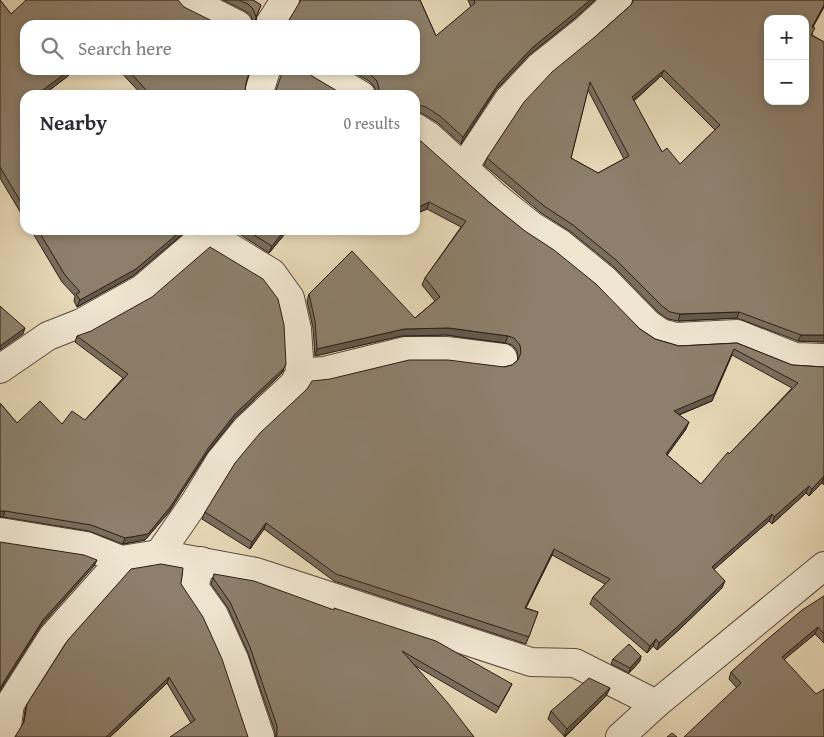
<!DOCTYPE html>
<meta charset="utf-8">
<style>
:root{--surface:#fff;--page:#f7f7f7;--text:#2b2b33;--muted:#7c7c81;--line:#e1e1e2}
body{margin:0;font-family:"Gentium Book Plus",serif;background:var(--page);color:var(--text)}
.controls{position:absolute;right:15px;top:15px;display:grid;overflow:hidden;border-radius:10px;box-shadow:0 2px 8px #0003}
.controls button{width:45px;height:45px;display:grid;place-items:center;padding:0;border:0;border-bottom:1px solid var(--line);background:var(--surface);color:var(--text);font:25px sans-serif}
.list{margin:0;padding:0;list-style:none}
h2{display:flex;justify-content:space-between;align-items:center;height:65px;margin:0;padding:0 20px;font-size:21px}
h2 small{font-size:16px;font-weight:400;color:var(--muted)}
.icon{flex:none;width:28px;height:28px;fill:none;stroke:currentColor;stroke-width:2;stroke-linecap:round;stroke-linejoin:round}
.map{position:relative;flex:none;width:824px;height:737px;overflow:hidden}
.search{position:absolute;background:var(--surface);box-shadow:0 2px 8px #0003;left:20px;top:20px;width:400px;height:55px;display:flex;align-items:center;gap:12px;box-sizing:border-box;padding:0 18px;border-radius:15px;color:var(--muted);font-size:19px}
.panel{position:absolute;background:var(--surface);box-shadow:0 2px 8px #0003;left:20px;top:90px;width:400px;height:145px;border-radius:15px}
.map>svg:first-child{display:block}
</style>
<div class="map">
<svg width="824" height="737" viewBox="0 0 824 737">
<rect width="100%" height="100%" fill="#e7d8b7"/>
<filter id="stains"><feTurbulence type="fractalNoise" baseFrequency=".004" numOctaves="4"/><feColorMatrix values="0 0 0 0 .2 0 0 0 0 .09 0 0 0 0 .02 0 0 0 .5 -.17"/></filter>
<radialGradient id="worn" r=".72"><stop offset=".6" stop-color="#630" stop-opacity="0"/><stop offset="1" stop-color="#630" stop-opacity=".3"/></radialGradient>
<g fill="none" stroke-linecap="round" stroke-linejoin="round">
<g stroke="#5b4c40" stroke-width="30">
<g id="minor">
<path d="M189,0L238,25"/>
<path d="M269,25L285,0"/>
<path d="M318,70L361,95"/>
<path d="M258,95L266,70"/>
<path d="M415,127L429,136L496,197L532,226L561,244L604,279L649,325L661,333L676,337L737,334L795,357L824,358"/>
<path d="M464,167L509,99L539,67L584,31L618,0"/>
<path d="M0,369L48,336L81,323L142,289L196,243L204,230"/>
<path d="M300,373L324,371L405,351H446L503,358"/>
<path d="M0,532L86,546L121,560L159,554L256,572L531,662L575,663L656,704"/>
<path d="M159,554L195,502L220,461L246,429L294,384L300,373L297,329L290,298L272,273L203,231"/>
<path d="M201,561L194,587L214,615L234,659L260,737"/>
<path d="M0,735L7,725L10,704L53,636L121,560"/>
<path d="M620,737L656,704L824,566"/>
</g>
</g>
<use href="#minor" stroke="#efe6d0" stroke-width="28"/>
</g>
<g fill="#796d5c" stroke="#2c1e18" fill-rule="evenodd">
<path d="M0,0L11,14L25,25V70H74L68,76L43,95H25V220L0,178Z"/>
<path d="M223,0H253L261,5L256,18L258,25H254L256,18L254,24L251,16L245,11Z"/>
<path d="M300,0H420L436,36L471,7L468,0H595L574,19L529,55L496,90L461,144L438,123L423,114L416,111L415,95H376L375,88L369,81L349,70H415L301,1Z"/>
<path d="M633,0H824V7L813,27L812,35L824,42V342L798,341L737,318L678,321L668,319L659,313L614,267L571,232L541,213L484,165L487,158L596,36L631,5ZM661,76L715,130L680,164L662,152L634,101ZM588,90L624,159L598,173L571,158Z"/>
<path d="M119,70H250L246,83L245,91L247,95H142Z"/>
<path d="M415,137L489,202L640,329L655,339L679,346L737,343L792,365L824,367V485L822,483L809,496L806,493L772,524L769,521L714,569L722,588L684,625L657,650L653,646L647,653L590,604L593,597L605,584L552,555L526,608L538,612L526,644L334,581L264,529L250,549L202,519L205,512L504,367L512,365L518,360L517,351L512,345L505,343L446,335L401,336L315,356L313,328L307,301L309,294L415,318L435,301L422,285L425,278L461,227L427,209L415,214ZM732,355L792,388L701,484L667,455L686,429L679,415L712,401Z"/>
<path d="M31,230H147L150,234L155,230H186L184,233L133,276L77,307L74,301L75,296L62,282Z"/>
<path d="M233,230H288L269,253Z"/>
<path d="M77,336L284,370L281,374L234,419L207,453L169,512L145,540L123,544L89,531L3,517H0V403L17,423L62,424L85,420L123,378L75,342Z"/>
<path d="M214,574L512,684L509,690L496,713L414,665L474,737H275V732L248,653L228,608L211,584Z"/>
<path d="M181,584L247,736L191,723L167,683L110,737H15L23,725L25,710L27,704Z"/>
<path d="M824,596V643L815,634L784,659L824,737L736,687L729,679L731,672Z"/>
<path d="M613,659L640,661L629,673L611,664Z"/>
<path d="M610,688L606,696L565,737L548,719L551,711Z"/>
</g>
<g fill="#63594b" stroke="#2c1e18">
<path d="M590,0H595L574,19L529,55L496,90L461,144L463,137L499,83L532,48Z"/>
<path d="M824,5V7L809,33L812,27Z"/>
<path d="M70,70H74L68,76L43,95H36Z"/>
<path d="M664,70L661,76L629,104L632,97Z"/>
<path d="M415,105H419L416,111L415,112Z"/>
<path d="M429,202L427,209L415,214V209Z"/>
<path d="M182,230H186L184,233L133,276L77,307L80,300Z"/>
<path d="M285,230H288L269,253L272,246Z"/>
<path d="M739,312L737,318L678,321L680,314Z"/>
<path d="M25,328L23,334L0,350V346Z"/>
<path d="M449,328L508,336L505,343L446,335L401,336L315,356L317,349L404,329Z"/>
<path d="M801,335H824V342L798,341Z"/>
<path d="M734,349L712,401L671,418L674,411Z"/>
<path d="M286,364L281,374L234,419L207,453L169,512L145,540L123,544L125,538L209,447L236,413Z"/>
<path d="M689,422L686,429L663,461L666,454Z"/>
<path d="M824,476L822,483L809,496L812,489Z"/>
<path d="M809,486L806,493L772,524L774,517Z"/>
<path d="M0,511H5L3,517H0Z"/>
<path d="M772,514L769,521L709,574L712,567Z"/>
<path d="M266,523L264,529L250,549L252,542Z"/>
<path d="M554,549L552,555L522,615L525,608Z"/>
<path d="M97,560L94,566L41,626L0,691V688L43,620Z"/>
<path d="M725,581L722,588L684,625L657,650L659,643Z"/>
<path d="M818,627L815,634L780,663L782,657Z"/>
<path d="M656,639L653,646L647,653L650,646Z"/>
<path d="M641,656L640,661L629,673L630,668Z"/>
<path d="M169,677L167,683L110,737H106Z"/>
<path d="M610,688L606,696L564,737L567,729Z"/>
</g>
<g fill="#8d7f6b" stroke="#2c1e18" fill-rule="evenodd">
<path d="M0,0L11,14L26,0H178L184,7L220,25H25V70H70L36,95H25V209L0,167Z"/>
<path d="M239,0H253L261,5L256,17L253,9L248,4Z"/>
<path d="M301,0H420L436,36L475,3L474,0H590L576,12L532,48L499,83L463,137L440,116L426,107L419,105H415V95H377L379,89L377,81L371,75L363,70H415V25H286Z"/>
<path d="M634,0H824V5L812,27L815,28L811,35L824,42V335H801L739,312L680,314L670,312L662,306L616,260L573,225L544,206L487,158L524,102L552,72L596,36L631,5ZM768,19H805V101H768ZM664,70L720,125L680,164L667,148L662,152L632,97ZM590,82L629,156L598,173L571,158Z"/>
<path d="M256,18L258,25H254Z"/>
<path d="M128,70H250L246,83L245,91L247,95H145L148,92Z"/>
<path d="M283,70H307L312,76L344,95H274L275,93Z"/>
<path d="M415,137L422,142L489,202L525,231L554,250L596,284L640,329L655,339L679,346L737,343L792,365L824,367V476L812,489L809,486L774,517L772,514L712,567L725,581L687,618L659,643L656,639L650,646L593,597L610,579L554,549L525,608L538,612L529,637L336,574L266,523L252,542L205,512L235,463L260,433L307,389L312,381L330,379L409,360H448L504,367L512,365L518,360L521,353L520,345L514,338L508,336L449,328L404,329L317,349L315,321L309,294L352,251L415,318L440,297L425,278L466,221L429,202L415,209ZM734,349L798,383L729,454L728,452L701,484L666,454L689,422L674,411L714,394Z"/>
<path d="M38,230H147L150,234L155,230H182L136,269L80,300L76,294L80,292L65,275Z"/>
<path d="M246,230H285L272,246Z"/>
<path d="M210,247L263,279L278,299L284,325L286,364L284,368L236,413L209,447L171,506L148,534L125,538L91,525L5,511H0V403L17,423L40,401L62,424L72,411L85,420L128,374L77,336L91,331L152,297Z"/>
<path d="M0,306L25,328L0,346Z"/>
<path d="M0,542L84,555L97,560L43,620L0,688Z"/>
<path d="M161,564L183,568L181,584L203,617L222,659L248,737H170L195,720L169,677L106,737H15L24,722L27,704L68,640L131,569Z"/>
<path d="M214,574L254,581L334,610V608L436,641L512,684L499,707L402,651L447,702L474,737H276L277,735V726L250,647L230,602L213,578Z"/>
<path d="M824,596V634L818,627L782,657L816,694L824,689V737H684L741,683L731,672L763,643L802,610Z"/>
<path d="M629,644L641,656L630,668L613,659Z"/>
<path d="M589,678L610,688L567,729L551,711Z"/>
<path d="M672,733L677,737H667Z"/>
</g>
<rect width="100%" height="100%" filter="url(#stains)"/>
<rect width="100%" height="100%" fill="url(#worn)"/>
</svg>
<div class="controls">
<button>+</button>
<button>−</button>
</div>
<div class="search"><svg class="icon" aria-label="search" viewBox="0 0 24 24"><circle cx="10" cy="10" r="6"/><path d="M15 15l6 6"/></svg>Search here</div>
<section class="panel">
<h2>Nearby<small>0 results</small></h2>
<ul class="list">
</ul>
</section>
</div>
